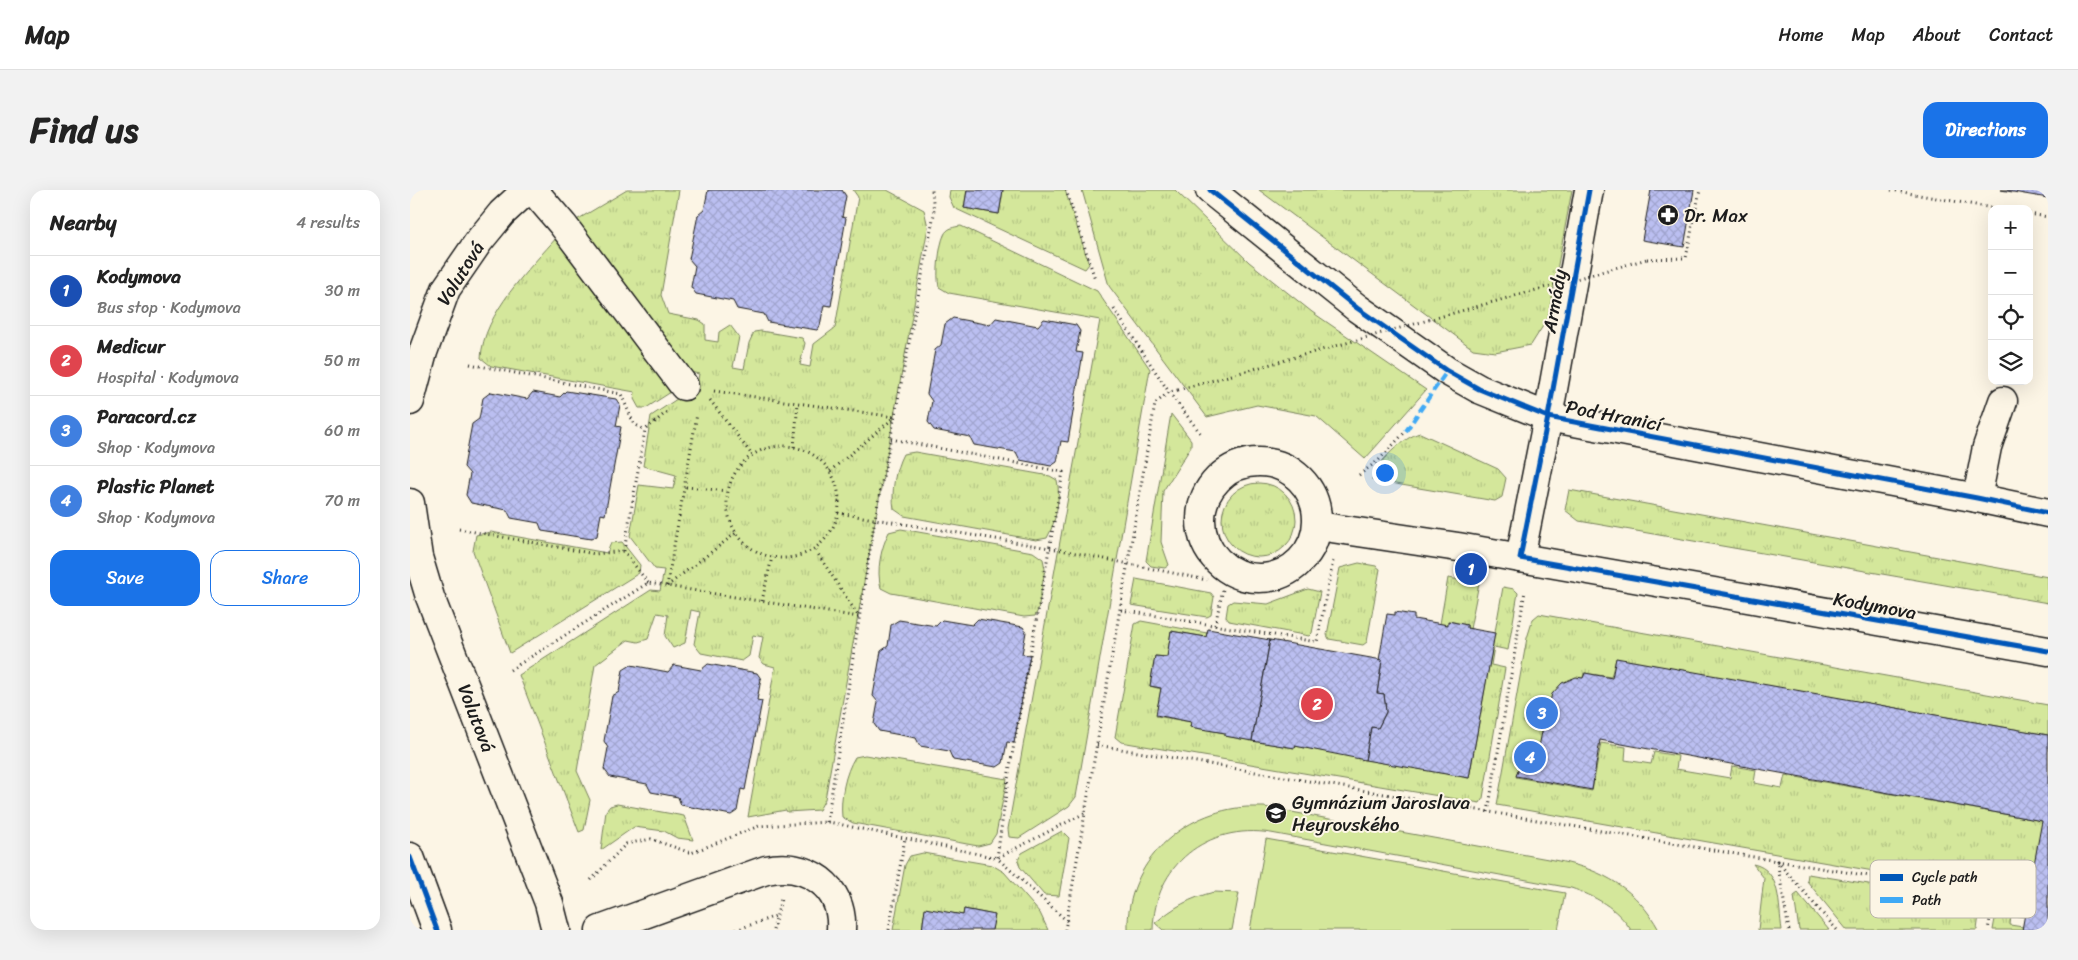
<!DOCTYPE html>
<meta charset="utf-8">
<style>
:root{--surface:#fff;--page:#f2f2f2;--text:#222;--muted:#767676;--line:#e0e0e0;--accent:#1a73e8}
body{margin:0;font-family:Sriracha,sans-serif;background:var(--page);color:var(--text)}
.controls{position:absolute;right:15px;top:15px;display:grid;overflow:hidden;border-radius:10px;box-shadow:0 5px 20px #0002}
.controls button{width:45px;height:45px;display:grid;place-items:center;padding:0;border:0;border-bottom:1px solid var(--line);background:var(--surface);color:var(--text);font:25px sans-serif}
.you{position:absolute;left:974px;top:282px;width:18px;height:18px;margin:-12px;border:4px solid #fff;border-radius:50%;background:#1a73e8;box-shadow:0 0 0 8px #1a73e833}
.badge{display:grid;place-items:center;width:32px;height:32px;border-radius:50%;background:var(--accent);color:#fff;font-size:16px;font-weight:700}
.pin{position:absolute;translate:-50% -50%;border:2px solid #fff;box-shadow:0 1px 5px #0006}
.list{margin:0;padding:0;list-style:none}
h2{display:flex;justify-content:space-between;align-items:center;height:65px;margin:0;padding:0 20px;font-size:21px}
h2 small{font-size:16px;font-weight:400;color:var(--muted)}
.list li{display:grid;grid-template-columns:32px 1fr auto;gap:15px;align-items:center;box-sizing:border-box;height:70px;padding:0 20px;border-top:1px solid var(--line)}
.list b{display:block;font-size:19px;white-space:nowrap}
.list p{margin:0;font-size:16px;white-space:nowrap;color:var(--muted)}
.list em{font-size:16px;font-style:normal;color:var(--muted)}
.actions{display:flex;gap:10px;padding:15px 20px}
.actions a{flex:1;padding:11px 0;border:1px solid var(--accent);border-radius:15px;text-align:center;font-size:18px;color:var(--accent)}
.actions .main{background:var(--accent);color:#fff}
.icon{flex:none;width:28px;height:28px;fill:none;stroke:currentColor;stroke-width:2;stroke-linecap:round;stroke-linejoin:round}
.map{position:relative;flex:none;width:1638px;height:740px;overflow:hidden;border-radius:15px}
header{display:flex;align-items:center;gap:30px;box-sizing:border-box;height:70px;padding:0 25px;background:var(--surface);border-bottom:1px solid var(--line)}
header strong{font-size:24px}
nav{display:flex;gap:28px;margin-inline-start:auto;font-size:18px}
.intro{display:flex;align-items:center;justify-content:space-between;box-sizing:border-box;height:120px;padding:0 30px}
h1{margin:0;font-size:35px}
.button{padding:12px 22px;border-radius:15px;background:var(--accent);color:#fff;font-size:18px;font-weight:700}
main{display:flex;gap:30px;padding:0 30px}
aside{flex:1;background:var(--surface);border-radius:15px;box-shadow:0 5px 20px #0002}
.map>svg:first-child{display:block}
</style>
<header>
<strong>Map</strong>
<nav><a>Home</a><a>Map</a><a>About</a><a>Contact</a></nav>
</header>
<div class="intro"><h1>Find us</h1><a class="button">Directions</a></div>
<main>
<aside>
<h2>Nearby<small>4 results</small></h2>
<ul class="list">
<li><span class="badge" style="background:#1a4fb4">1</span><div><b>Kodymova</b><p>Bus stop · Kodymova</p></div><em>30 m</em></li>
<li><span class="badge" style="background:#e0444e">2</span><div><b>Medicur</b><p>Hospital · Kodymova</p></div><em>50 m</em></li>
<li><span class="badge" style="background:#3f7fe0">3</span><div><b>Paracord.cz</b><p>Shop · Kodymova</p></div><em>60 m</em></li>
<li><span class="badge" style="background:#3f7fe0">4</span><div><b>Plastic Planet</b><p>Shop · Kodymova</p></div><em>70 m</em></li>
</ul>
<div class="actions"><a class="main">Save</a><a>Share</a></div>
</aside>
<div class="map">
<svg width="1638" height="740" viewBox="0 0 1638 740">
<defs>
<pattern id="grass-tufts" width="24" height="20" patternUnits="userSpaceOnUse" patternTransform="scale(1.25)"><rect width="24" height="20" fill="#d4e79b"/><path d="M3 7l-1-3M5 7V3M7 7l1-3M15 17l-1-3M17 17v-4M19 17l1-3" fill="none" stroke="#b5c685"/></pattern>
<pattern id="building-cross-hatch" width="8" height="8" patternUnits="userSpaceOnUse" patternTransform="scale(1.25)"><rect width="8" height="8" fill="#bbbff1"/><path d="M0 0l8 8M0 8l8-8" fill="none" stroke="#a0a4ce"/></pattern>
</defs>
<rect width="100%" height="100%" fill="#fcf5e5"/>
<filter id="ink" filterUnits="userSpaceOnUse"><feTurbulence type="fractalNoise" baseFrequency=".02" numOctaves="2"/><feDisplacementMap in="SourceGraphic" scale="10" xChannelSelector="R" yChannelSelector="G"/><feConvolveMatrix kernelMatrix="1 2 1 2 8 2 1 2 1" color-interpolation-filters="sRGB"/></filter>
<g filter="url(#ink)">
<g fill="url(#grass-tufts)" stroke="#78825c">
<path d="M217,0H269L251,105L258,124L289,130L295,134V150L308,152L309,142L320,135L329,147L323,177L334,179L339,153L344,142L351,141L392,148L395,153L390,175L400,177L404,154L425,138L448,7L443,0H477L514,20L518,37L415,609L409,620L377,622L376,620L338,627L365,477L354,474L349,468L353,447L343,445L339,466L332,471L291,463L284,454L290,422L281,420L275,453L263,458L255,446L258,425L247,423L238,449L228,452L218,450L185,475L167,581L180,610L174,640L169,642L109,485L241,400L250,401L254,380L245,379L220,346L229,295L263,299L266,285L233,276L241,226L276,203L285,205L289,184L280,182L165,31Z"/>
<path d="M540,0H557L554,18L589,24L593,0H655L679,74L675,79L544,18L539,7Z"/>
<path d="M672,0H765L839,72L902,122L1016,200L955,269L906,226L847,215L797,227L699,96Z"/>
<path d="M849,0H1162L1138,128L1121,155L1085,162L1063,159Z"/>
<path d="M551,36L687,101L740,179L666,607L659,616L609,648L599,647L598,639L690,130L539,103L529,97C526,85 529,56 534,45C537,38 544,37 551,36Z"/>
<path d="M148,46L262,195L261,202L236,218H229L224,209L225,202L81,176L71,168C73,124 120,78 148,46Z"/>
<path d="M761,224L781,250V257L753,301L751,352L759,375L755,378L741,376L736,371Z"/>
<path d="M1010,243L1088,279L1096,288L1092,307L1085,311L962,290C965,273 994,247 1010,243Z"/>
<path d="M505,262L640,286L647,290C651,307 646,332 637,348L626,350L494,326L484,319C481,303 485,279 493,264Z"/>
<circle cx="849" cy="330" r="37"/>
<path d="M1159,300L1638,387V413L1169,331L1155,320Z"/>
<path d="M491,339L623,362L633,369L635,379L628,420L625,426L614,427L481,403L471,398C466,380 471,358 479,342Z"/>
<path d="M81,342L197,363L201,353L212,352L230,375L229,383L100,463L63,361L66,345Z"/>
<path d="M949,373L966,376L970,379L957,452L953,455L919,449L917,445L930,378Z"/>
<path d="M1038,388L1069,393L1060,439L1057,438V435L1039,431L1038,435L1030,434Z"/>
<path d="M726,389L801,403L804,407L801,425L797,427L721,415Z"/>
<path d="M1093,397L1104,399L1108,403L1098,460L1084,457L1081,475L1095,478L1073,608L1070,613L711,552L705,547L725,434L731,431L797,443L796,447L761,441L757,467L745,466L740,496L751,499L746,526L781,532L780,537L815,543V546L884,558L885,556L1059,588Z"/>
<path d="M898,399L910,402L902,443L899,446L819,431L816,427L818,414L823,411L858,414Z"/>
<path d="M1129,424L1638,515V545L1206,469L1201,487L1174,483L1173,488L1140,511L1124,537L1135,539L1131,563L1115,560L1106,587L1182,601L1191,553L1216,557L1215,570L1241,574L1244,562L1268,566L1266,579L1320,588L1322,576L1346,580L1344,593L1372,598L1375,585L1633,631L1616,727L1601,725L1600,735L1613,737V740H1583L1593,684L1579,694L1566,699L1087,615L1117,448L1123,429Z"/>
<path d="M455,565L597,589L586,644L580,653L568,656L443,633L432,627C430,608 435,583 445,567Z"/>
<path d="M207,614L274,626L283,650L267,648L254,641L224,637L191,660L196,621L200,616Z"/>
<path d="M652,641L659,648L649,706L634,705L610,677L608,670L612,663Z"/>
<path d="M513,663L582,675L594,682L630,723L638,740H582L584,725L554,719L553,725L515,719L512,740H483L495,675L500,666Z"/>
<path d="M1343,674C1372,680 1368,716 1372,740H1348L1354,688Z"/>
<path d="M1398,684L1513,703L1521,713L1522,720L1530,722L1532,716L1544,709L1562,712L1569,725L1567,740H1437L1397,691Z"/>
<path d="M1388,703L1419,740H1389L1384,706Z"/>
</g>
<g fill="#d4e79b" stroke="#78825c">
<path d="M837,617H854L1149,671C1193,680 1227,699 1249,740H1221C1207,718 1185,706 1161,698L861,643C797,633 744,675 743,740H718C716,672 773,621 837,617Z"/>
<path d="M856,649L1155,703L1148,740H840Z"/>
<path d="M804,702L829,703L822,740H753L745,733C764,717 780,708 804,702Z"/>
</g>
<g fill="url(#building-cross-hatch)" stroke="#1c1c1c">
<path d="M298,0H432L436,6L432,27L436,28L421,116L414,115L410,136L407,140L358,132L354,124L327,119L323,111L286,104L281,97L285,76L279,69L288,25L294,20Z"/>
<path d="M557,0H593L589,24L554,18Z"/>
<path d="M1241,0H1284L1274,57L1232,50Z"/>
<path d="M1591,0H1638V8Z"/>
<path d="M543,128L580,135L586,128L628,136L634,129L666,135L670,141L666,162L673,163L658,252L651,251L647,272L641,276L610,270L606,262L564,255L560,247L524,240L518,232L522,211L517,204L525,160L531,155L535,134Z"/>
<path d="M156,201L206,209L210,215L206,236L211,237L195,325L191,324L187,346L181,349L132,341L129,333L101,328L97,320L61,313L56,305L60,284L54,277L62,234L69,229L73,208L81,202L117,209L123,202L150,207Z"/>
<path d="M985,422L1004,425V429L1038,435V431L1057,435V438L1085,443L1059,588L955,570L961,537L968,538L976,522L974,504L967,503L972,470H969L977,424L985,425Z"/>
<path d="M568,429L613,437L616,442L612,464L620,465L604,553L597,552L593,573L587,577L543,570L539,561L510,556L506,548L469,541L464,534L468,512L463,506L471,461L478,456L481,435L489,430L526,436L532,430L562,435Z"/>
<path d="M798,439L860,450L842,551L815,546V543L780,537L781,532L746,525L751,498L740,496L745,466L757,467L761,441L796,447Z"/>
<path d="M860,450L972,470L967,503L974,504L976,522L968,538L961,537L955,570L885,556V558L842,551Z"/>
<path d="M1206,468L1638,545V740H1612L1632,631L1190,550L1182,600L1106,586L1116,560L1128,562L1133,537L1125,535L1134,509L1140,511L1142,504L1152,493L1166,487L1173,488L1175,483L1202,488Z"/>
<path d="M298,474L347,483L351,489L347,510L352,511L335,600L331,599L327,621L321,625L271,615L268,607L241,602L237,594L200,587L194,579L198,558L194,551L202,506L209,502L213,480L221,475L258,482L264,475L291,480Z"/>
<path d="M515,718L553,725L554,719L585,725L582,740H512Z"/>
</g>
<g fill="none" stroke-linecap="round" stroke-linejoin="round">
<g stroke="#1c1c1c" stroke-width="31">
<g id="minor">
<path d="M123,0L153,35L274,196"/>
<path d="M800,0L947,118L1037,181L1069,199L1138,227L1567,308L1638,323"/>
<path d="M0,211L13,162L36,99L69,51L92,23L117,0"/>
<circle cx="849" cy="330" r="58"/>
<path d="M1567,308L1577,257L1593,211"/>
<path d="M0,313L8,367L20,407L139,713L146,740"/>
<path d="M908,336L1048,357L1638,461"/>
<path d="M1110,368L1138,227L1179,0"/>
<path d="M0,667L27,740"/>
<path d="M190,740L356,680C396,671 434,696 431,740"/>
</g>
</g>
<g stroke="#1c1c1c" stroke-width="3" stroke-dasharray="1 4" stroke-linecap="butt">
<path d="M656,0L685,89"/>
<path d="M1481,0L1588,19"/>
<path d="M1619,24L1638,27"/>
<path d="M1237,69L1276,68L1290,0"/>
<path d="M704,119L759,202L791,244"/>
<path d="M60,174L211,204L224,234L235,240"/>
<path d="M304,201L485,227"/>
<path d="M300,210L342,265"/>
<path d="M481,249L653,282L599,582L587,668L657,731"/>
<circle cx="373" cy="312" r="56"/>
<path d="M384,257L388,213"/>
<path d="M420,281L485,227"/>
<path d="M949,285L969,270L996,241"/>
<path d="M276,297L318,301"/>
<path d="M428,323L646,359L797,390"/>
<path d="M49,339L185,364L214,361"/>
<path d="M238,393L214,361L235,240L258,221"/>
<path d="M257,396L287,224"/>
<path d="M257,396L326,343"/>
<path d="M352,411L362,367"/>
<path d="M711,420L907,452L923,371"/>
<path d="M805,435L813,399"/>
<path d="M100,480L238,393L449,427L404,358"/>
<path d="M687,555L1367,671L1427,740"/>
<path d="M1078,622L1115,401"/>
<path d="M417,632L465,328L524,24L522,0"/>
<path d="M181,690L216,654L241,649L281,663L349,636L419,632L587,668L675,623"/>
<path d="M326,740L366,726"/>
<path d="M363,740L371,709"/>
<path d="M479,740L495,648"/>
<path d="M655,740L745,214L759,202L768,200"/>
<path d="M1379,740L1367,671L1584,706L1578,740"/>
</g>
<use href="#minor" stroke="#fcf5e5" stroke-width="28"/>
<path stroke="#1c1c1c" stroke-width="3" stroke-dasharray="1 4" stroke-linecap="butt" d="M768,200L1237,69"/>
<path stroke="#3fa9f5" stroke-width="4" stroke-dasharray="8 4" stroke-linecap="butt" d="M996,241L1037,181"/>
<g stroke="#fcf5e5" stroke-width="8">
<g id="cycleway">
<path d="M800,0L947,118L1037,181L1069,199L1138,227L1567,308L1638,323"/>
<path d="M1179,0L1138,227L1110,368L1638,461"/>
<path d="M0,667L27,740"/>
</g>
</g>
<use href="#cycleway" stroke="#0057b8" stroke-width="5"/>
</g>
</g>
<defs>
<g id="pharmacy-disc" transform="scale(1.125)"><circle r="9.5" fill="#1c1c1c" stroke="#fcf5e5"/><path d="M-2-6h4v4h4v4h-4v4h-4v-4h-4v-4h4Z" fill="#fff"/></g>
<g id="school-disc" transform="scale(1.125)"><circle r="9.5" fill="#1c1c1c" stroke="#fcf5e5"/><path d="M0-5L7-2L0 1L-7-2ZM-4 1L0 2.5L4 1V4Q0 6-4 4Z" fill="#fff"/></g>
</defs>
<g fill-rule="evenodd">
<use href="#pharmacy-disc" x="1258" y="25"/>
<use href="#school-disc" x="866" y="623"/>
</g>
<g text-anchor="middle" stroke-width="4" stroke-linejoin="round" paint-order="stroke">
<g font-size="19" fill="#1c1c1c" stroke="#fcf5e5" text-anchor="start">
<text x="1274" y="32">Dr. Max</text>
<text x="882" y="619">Gymnázium Jaroslava<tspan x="882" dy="22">Heyrovského</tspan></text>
</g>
<g font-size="19" fill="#1c1c1c" stroke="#fcf5e5">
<text transform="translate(50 83) rotate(-58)" y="7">Volutová</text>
<text transform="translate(1144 111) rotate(-80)" y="7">Armády</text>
<text transform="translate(1204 225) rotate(11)" y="7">Pod Hranicí</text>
<text transform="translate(1465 415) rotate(10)" y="7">Kodymova</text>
<text transform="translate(67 528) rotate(69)" y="7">Volutová</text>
</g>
</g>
<rect x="1460" y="670" width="166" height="58" rx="8" fill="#fcf5e5" stroke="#b9b4a9" stroke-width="1"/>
<rect x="1470" y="684" width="23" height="7" fill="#0057b8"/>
<rect x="1470" y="707" width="23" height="6" fill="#3fa9f5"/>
<g font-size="14" fill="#1c1c1c">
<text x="1502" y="692">Cycle path</text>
<text x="1502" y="715">Path</text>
</g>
</svg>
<div class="controls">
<button>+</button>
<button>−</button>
<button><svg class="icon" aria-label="locate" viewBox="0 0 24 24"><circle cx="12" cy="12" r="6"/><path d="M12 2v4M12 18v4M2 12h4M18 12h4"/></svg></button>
<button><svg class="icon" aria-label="layers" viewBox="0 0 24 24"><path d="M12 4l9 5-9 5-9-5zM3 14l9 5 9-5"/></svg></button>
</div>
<div class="you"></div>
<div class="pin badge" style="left:1061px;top:379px;background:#1a4fb4">1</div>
<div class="pin badge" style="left:907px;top:514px;background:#e0444e">2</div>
<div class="pin badge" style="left:1132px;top:523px;background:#3f7fe0">3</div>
<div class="pin badge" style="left:1120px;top:567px;background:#3f7fe0">4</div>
</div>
</main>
